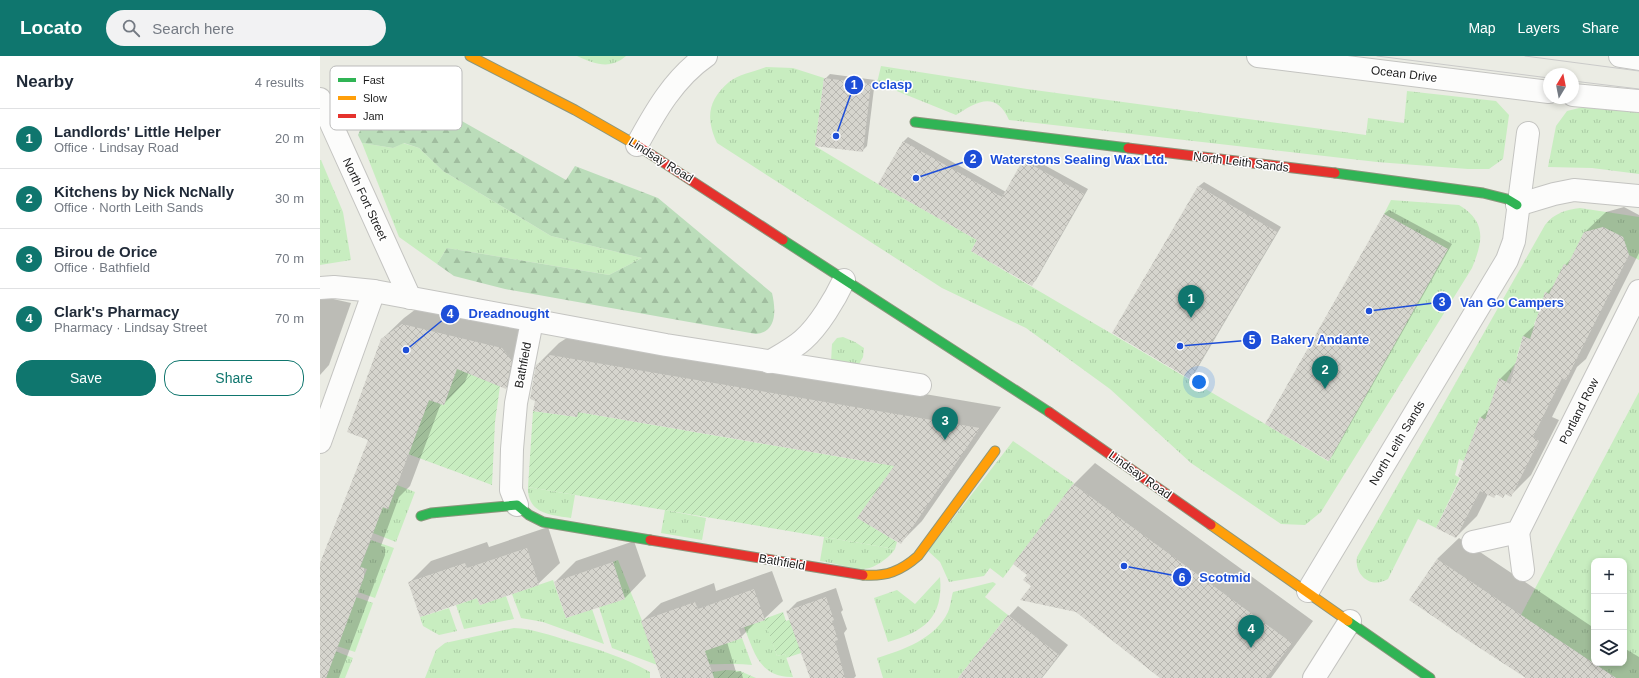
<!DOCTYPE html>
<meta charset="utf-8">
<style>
:root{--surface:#fff;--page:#f2f2f3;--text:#1f2937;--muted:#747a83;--line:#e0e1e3;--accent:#0f766e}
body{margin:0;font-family:Arial,sans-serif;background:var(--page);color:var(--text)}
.controls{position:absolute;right:12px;bottom:12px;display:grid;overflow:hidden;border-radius:8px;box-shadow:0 2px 6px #0003}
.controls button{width:36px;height:36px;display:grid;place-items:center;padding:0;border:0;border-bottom:1px solid var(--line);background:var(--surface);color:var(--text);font:20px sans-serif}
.compass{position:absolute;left:1223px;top:12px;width:36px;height:36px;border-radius:50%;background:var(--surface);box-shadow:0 2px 6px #0003;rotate:10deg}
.you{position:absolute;left:879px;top:326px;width:14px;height:14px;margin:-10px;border:3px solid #fff;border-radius:50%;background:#1a73e8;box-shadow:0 0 0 6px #1a73e833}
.badge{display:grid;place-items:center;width:26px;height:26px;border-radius:50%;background:var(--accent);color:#fff;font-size:13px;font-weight:700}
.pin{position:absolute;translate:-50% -33px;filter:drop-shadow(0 1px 2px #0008)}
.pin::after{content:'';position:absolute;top:21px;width:14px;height:12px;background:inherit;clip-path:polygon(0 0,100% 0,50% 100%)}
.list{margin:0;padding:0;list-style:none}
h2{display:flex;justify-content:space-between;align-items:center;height:52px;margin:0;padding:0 16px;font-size:17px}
h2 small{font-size:13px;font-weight:400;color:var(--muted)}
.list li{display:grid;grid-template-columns:26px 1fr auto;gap:12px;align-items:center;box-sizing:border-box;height:60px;padding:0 16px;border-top:1px solid var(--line)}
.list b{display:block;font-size:15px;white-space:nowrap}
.list p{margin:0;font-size:13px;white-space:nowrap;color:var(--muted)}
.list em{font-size:13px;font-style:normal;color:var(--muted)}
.actions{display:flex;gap:8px;padding:12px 16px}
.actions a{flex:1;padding:9px 0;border:1px solid var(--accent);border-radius:16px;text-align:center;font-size:14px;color:var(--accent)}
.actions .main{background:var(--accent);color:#fff}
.icon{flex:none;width:22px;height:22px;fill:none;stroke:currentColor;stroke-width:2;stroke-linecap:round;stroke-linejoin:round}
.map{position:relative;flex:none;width:1319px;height:622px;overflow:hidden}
header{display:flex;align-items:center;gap:24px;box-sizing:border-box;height:56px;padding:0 20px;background:var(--accent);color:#fff}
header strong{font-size:19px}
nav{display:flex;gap:22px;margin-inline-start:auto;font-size:14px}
.search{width:280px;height:36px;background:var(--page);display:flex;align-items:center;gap:10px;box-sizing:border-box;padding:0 14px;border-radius:22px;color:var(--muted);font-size:15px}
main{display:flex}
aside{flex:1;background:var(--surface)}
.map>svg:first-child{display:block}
</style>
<header>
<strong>Locato</strong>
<div class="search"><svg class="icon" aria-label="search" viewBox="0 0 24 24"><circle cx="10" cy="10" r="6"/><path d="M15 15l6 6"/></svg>Search here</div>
<nav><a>Map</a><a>Layers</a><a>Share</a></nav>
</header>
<main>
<aside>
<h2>Nearby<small>4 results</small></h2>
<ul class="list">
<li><span class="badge">1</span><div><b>Landlords' Little Helper</b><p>Office · Lindsay Road</p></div><em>20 m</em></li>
<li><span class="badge">2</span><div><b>Kitchens by Nick NcNally</b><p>Office · North Leith Sands</p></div><em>30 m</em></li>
<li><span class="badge">3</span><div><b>Birou de Orice</b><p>Office · Bathfield</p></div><em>70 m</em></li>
<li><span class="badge">4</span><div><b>Clark's Pharmacy</b><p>Pharmacy · Lindsay Street</p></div><em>70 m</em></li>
</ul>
<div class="actions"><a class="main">Save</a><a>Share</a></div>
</aside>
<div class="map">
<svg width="1319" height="622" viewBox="0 0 1319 622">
<defs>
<pattern id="grass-tufts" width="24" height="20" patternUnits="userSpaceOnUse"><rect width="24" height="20" fill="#c8edc0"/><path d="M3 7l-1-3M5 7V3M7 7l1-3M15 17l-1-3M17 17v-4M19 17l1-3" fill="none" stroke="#abcba5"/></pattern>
<pattern id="forest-firs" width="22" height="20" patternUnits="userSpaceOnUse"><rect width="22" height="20" fill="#bbddba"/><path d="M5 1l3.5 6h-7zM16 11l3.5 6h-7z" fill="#a0bd9f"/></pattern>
<pattern id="garden-furrows" width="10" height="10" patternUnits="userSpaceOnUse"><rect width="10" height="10" fill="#c8edc0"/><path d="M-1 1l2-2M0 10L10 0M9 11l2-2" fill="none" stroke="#abcba5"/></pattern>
<pattern id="building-cross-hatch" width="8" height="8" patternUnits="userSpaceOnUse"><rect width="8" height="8" fill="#d6d5ce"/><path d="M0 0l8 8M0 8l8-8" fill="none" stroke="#b7b6b0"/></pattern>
</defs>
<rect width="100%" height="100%" fill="#ebece4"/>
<g fill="url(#grass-tufts)" fill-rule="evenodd">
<path d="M257,0H306C290,14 275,8 257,0Z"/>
<path d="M561,10L707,33L1046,79L1048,62L1084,67L1087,35L1176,45L1189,59L1183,103L1169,113H1148L1057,106L689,64C676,34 656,46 636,59L557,27Z"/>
<path d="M446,11L473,12L504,22L495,90L558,128L657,184L651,195L1008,405L1127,193L1064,158L1071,144L1139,149C1167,166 1163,185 1152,212L1001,456L985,469L961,468L871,407L790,333L706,272L622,232L397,87C386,63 387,45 409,26C417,19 436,15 446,11Z"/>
<path d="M1271,49L1319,55V118L1272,112L1228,111L1236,70L1247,55Z"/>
<path d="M42,87L73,92L83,87L99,92L123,115L231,180L322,202L289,219L127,192L117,208L79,181Z"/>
<path d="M0,104H1L23,156L31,204L0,209Z"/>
<path d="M1260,152L1319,161V204L1309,199L1303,181L1283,171L1247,210L1245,208L1229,238L1225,236L1221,254L1214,268L1217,270L1210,283L1203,280L1197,300H1199L1186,326L1179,322L1173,341L1177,343L1166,364L1160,361L1154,377L1148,407L1139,403L1135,419L1140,422L1116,472L1098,463L1068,523C1052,533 1034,520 1037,501L1225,169C1234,157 1246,154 1260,152Z"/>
<path d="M523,281L535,286L544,292L543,301L538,310L511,305L512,288L517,282Z"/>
<path d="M1319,336V622H1296L1201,559ZM1274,505H1304V607H1274Z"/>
<path d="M693,385L754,427L683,522L670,512L664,520L629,526L620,506L608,495Z"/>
<path d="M77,429L95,436L76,486L53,477L62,451L68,453Z"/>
<path d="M208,431L255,439L251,462C231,459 207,458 208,431Z"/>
<path d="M345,454L386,462L382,484L341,477Z"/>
<path d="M504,481L575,493C569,502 554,513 543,513C529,512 514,507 500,505Z"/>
<path d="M51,484L74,492L55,542L38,536L47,513L40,511Z"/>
<path d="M298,504L340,610L292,592L279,551L305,543L293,506Z"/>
<path d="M620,521C624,562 603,576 568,586L554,542L577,534L595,548Z"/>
<path d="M233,524L246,562L272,553L284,588L223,566L201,562L192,538Z"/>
<path d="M673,526L676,528L665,541L688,559L638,622H563L557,602C583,594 615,583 628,556C631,549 631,542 633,536Z"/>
<path d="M186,540L194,563L144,573L136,549L157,542L160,549Z"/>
<path d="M36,541L53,547L35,596L17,590Z"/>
<path d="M129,552L137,575L119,579L103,570L100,561Z"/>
<path d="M445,564L457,600L465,598L473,621C439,622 434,595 424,571Z"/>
<path d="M194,572C213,573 230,579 249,585C277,593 304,601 330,616V622H105L116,594L125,587Z"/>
<path d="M386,575L392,592L422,582L432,609C416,607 400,609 384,608Z"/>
<path d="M15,595L33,602L25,622H6Z"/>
</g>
<path fill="url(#forest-firs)" d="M53,10L71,25L246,124L255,110L338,142L452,237C456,254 457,276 436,278L185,233L134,220L117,208L127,192L289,219L322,202L231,180L123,115L99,92L84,87L73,92L42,87L38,79L43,68L24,24Z"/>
<g fill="url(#garden-furrows)">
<path d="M122,306L180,330L175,366L172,429L88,398L109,344L124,349L130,332Z"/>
<path d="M213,355L257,361L258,356L561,408L578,407L538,462L577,486L575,493L208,431Z"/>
<path d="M463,556L466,565L471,563L487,595L466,602L465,598L457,600L444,563Z"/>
<path d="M407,614L420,615L436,622H394L392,616Z"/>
</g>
<g fill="#0003">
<path d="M510,18L555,24L547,90L542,95L505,23Z"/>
<path d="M588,81L686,136L704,105L708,100L768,133L716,224L711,229L659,183L583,86Z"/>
<path d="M884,126L961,171L874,318L870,322L793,277L879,130Z"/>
<path d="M1304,151L1319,159V197L1266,303L1257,311L1232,361L1239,364L1211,419L1190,440L1186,437L1183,441L1177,438L1173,441L1168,438L1157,460L1136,481L1142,421L1139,420L1161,361L1170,353L1180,323L1197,306L1203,280L1216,268L1226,237L1237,226L1245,209L1252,202L1265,176L1286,156Z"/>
<path d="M1069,154L1132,188L1013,399L1008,404L1064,158Z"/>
<path d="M0,240L31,247L9,309L0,319Z"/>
<path d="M104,247L203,271L207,310L186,332L149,316L145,326L124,348L121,347L90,430L79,441L61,490L65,491V499L19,622H0V511L49,383L62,283L84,262Z"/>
<path d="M253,278L681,351L602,465L580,487L576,409L261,355L257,360L216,344L217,309L239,287Z"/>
<path d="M775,407L993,565L951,622H841L756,555L712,530L708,519L694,508L754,428Z"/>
<path d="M228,471L240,507L218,528L158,540L90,526L111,505L167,486L169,491Z"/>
<path d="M1139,482L1274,572V607H1304V592L1319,601V622H1208L1117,503Z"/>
<path d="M314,485L326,520L305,542L235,526L256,505Z"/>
<path d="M452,515L463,545L444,563L436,566L421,581L407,586L416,616L421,615L423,622H356L322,565L341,547L394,527L396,535Z"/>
<path d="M516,532L523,554L521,556L527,573L524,577L536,620L534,622H491L468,555L477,546Z"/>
<path d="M698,550L748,589L722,622H639L689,560Z"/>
</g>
<g fill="url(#building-cross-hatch)">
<path d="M504,22L551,28L543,96L495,90Z"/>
<path d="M583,85L682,141L703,104L764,138L712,230L651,195L657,184L558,128Z"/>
<path d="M878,130L957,176L870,323L792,277Z"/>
<path d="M1064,158L1128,193L1009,405L945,368Z"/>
<path d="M1283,171L1303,181L1309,199L1246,324L1242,322L1213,381L1219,385L1191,441L1185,438L1183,442L1176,438L1174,442L1160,435L1136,482L1116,472L1141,422L1138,420L1160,361L1165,364L1179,322L1190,328L1203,280L1210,283L1225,236L1229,238L1244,208L1247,210L1264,176Z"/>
<path d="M82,268L182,292L192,305L186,333L137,313L124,349L109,344L68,453L63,451L40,511L44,512V521L6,622H0V507L48,384L27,376L61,283Z"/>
<path d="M230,299L570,357L660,372L581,488L537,462L574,410L258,356L257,361L213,355L215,345L210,343L216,309Z"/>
<path d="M753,428L972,587L946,622H840L756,556L700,544L711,530L703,524L707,519L693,508Z"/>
<path d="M207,492L219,529L160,549L157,542L100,561L88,526L145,507L147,512Z"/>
<path d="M1117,503L1213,567L1296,622H1206L1152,587L1089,544Z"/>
<path d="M293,506L305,543L246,562L234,526Z"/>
<path d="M434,533L445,564L419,573L422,582L385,595L394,622H341L321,565L375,546L378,553Z"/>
<path d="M506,541L514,564L512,565L518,584L515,585L525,622H490L466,555Z"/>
<path d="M688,559L739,599L721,622H638Z"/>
</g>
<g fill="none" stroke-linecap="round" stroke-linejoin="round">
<g stroke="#c4c4c1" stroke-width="24">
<g id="street">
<path d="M938,0L1229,36"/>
<path d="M1300,0L1319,3"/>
<path d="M1253,39L1319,45"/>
<path d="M0,43L90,242"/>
<path d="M317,89C335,56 354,22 386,0"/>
<path d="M1197,149L1234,138L1254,134L1319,140"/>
<path d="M0,232L14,231L54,235L346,289L600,329"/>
<path d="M449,306C461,299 473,293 483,284C499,270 515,243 524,224"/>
<path d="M0,386L54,235"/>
<path d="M197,449L191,434L192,393L196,347L212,265"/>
<path d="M1198,476L1203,514"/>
<path d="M1153,486L1198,476L1319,235"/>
<path d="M988,535L1187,204L1194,185L1208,77"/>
<path d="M994,622L1030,565"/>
</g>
</g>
<g stroke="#8b967c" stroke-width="11">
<g id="fast">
<path d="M595,66L808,92"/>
<path d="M1015,117L1163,137L1187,143L1197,149"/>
<path d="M463,184L729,356"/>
<path d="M101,460L111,457L197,449L209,459L223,466L330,484"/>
<path d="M1028,565L1110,622"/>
</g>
</g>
<g stroke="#8b967c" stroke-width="11">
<g id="slow">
<path d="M150,0L255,54L318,90"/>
<path d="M891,469L1028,565"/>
<path d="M543,519C566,521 581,515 598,500L675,395"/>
</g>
</g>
<g stroke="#8b967c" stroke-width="11">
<g id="jam">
<path d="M318,90L463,184"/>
<path d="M808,92L1015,117"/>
<path d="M729,356L891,469"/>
<path d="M330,484L543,519"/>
</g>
</g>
<use href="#street" stroke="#fcfcfb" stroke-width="22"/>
<use href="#fast" stroke="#30b455" stroke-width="9"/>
<use href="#slow" stroke="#ff9f0a" stroke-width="9"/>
<use href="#jam" stroke="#e5322d" stroke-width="9"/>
<g stroke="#cacac9" stroke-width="1">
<path d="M1057,0L1229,22"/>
<path d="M1205,0L1319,15"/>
<path d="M1253,25L1319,33"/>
</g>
</g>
<g text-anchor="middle" stroke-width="3" stroke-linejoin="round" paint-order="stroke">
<g font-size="12" fill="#1d1d1d" stroke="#fff">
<text transform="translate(1084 18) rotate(7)" y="4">Ocean Drive</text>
<text transform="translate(341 104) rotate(32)" y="4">Lindsay Road</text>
<text transform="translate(921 106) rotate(7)" y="4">North Leith Sands</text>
<text transform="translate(45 143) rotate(65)" y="4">North Fort Street</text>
<text transform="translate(203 309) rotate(-79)" y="4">Bathfield</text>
<text transform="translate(1259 355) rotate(-63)" y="4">Portland Row</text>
<text transform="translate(1077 387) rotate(-59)" y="4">North Leith Sands</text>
<text transform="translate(820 419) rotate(35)" y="4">Lindsay Road</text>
<text transform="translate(462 506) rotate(10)" y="4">Bathfield</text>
</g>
</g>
<rect x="10" y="10" width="132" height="64" rx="6" fill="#fff" stroke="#bbb" stroke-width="1"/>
<rect x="18" y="22" width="18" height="4" fill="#30b455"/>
<rect x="18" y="40" width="18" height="4" fill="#ff9f0a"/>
<rect x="18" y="58" width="18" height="4" fill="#e5322d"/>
<g font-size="11" fill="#1d1d1d">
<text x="43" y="28">Fast</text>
<text x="43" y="46">Slow</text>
<text x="43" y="64">Jam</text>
</g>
<path fill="none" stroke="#1d4ed8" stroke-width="1.5" d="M516 80L534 29M596 122L653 103M1049 255L1122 246M86 294L130 258M860 290L932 284M804 510L862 521"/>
<g fill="#1d4ed8" stroke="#fff" stroke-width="1.5">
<circle cx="516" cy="80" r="4"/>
<circle cx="596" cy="122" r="4"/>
<circle cx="1049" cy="255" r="4"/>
<circle cx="86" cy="294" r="4"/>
<circle cx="860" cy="290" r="4"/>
<circle cx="804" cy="510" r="4"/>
<circle cx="534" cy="29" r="10"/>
<circle cx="653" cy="103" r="10"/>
<circle cx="1122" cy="246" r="10"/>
<circle cx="130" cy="258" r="10"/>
<circle cx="932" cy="284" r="10"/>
<circle cx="862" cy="521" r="10"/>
</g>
<g font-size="12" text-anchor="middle" font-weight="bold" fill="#fff">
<text x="534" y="33">1</text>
<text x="653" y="107">2</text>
<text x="1122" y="250">3</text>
<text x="130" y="262">4</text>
<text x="932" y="288">5</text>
<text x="862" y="526">6</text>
</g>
<g font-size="13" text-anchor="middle" font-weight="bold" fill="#1d4ed8" stroke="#fff" stroke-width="3" stroke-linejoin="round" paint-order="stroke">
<text x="572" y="33">cclasp</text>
<text x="759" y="108">Waterstons Sealing Wax Ltd.</text>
<text x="1192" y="251">Van Go Campers</text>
<text x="189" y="262">Dreadnought</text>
<text x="1000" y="288">Bakery Andante</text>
<text x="905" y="526">Scotmid</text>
</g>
</svg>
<div class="controls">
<button>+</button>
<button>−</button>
<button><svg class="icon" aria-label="layers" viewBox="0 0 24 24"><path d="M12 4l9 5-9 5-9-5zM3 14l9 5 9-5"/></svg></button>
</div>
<svg class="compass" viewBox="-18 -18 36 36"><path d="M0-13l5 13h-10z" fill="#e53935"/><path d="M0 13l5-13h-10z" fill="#747a83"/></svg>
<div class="you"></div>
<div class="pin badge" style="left:871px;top:262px">1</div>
<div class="pin badge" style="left:1005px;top:333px">2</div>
<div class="pin badge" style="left:625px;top:384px">3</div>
<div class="pin badge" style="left:931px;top:592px">4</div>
</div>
</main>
